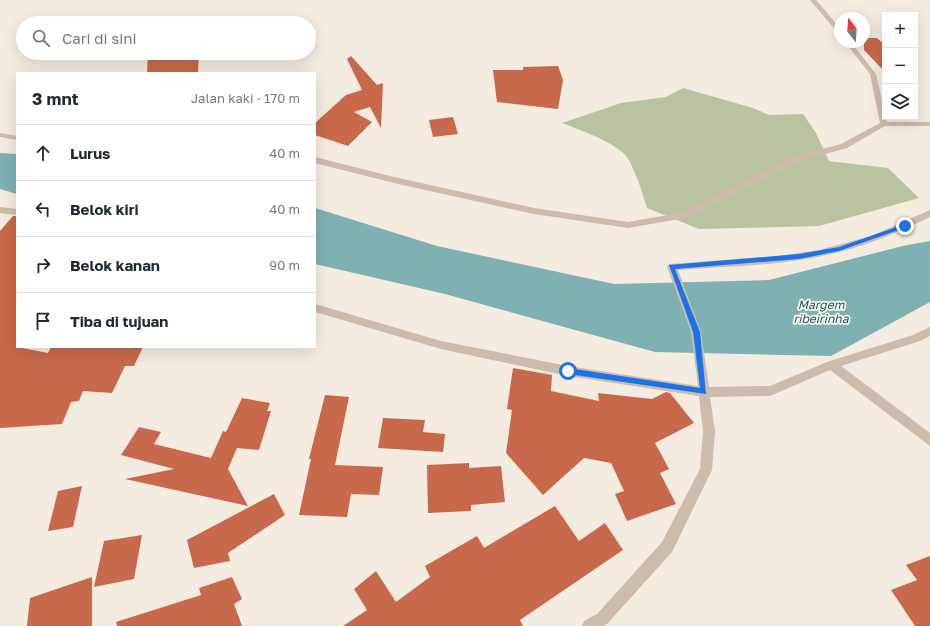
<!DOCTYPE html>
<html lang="id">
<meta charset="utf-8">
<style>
:root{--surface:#fff;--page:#f2f2f3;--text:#1f2937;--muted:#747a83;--line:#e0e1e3}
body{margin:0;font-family:"Golos Text",sans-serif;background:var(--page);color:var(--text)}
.controls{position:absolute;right:12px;top:12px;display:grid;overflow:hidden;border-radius:0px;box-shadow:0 4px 16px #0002}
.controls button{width:36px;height:36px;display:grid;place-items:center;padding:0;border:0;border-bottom:1px solid var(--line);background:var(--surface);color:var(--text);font:20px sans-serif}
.compass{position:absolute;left:834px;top:12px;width:36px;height:36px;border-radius:50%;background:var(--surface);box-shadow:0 4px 16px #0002;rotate:343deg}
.stop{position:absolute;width:12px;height:12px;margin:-9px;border:3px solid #1a73e8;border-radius:50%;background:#fff}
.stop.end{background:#1a73e8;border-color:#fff;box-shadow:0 1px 4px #0008}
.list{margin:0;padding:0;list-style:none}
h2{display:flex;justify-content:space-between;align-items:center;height:52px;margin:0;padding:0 16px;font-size:17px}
h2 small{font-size:13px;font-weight:400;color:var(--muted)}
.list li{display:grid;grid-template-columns:26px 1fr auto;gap:12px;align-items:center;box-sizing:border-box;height:56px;padding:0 16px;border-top:1px solid var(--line)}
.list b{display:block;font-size:15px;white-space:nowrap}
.list em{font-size:13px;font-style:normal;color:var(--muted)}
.icon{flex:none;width:22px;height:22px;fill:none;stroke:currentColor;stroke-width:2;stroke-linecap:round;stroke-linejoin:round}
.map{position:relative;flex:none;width:930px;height:626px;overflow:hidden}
.search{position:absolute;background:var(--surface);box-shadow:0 4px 16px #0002;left:16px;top:16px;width:300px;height:44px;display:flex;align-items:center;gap:10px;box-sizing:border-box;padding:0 14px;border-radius:22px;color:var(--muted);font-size:15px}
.panel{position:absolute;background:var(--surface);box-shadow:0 4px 16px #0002;left:16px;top:72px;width:300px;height:276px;border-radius:0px}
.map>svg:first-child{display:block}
</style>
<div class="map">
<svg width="930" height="626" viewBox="0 0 930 626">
<rect width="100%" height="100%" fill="#f4ebe1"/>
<path fill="#b8c4a0" d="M683,88L753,108L769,115L803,114L816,133L829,161L888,168L919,198L819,226L699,229L647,208C642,191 636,172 627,157C617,143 578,129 562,123L621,103L666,97Z"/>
<g fill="#7fb0b2">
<path d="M0,153L17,154V194L0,189Z"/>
<path d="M315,208L437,246L614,284L769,280L903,246L930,241V302L831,356L655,352L445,294L315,264Z"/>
</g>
<g fill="#c8694b">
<path d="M864,38H877L885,45V72L864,50Z"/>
<path d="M148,53H199L198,73H147Z"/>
<path d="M351,56L377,85L383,83L381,128L370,107L354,112L372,122L348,146L315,135V123L346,95L362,90L347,59Z"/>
<path d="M558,66L563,80L558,109L497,102L493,70H523V67Z"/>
<path d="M453,117L458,134L433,137L429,120Z"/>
<path d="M13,216H17V347L48,353L51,347H143L134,366H125L112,393L83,391L79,401L71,402L62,424L0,428V231Z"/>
<path d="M513,368L552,375L551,391L599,401L598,393L652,399L666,392L670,393L694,423L655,443L669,469L660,473L676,504L627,521L615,494L624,491L611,463L584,458L543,495L506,453L512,410L507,409Z"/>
<path d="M325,395L349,397L335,465L383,467L379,495L351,494L347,517L299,515L311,459H309Z"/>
<path d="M242,398L270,403L267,411H271L259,450L237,448L228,469L248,506L125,479L174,469L121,455L139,427L161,432L154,444L211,458L223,431L226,432Z"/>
<path d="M383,418L425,420L423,432L445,434L443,452L378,448Z"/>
<path d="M469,463V468L501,466L505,502L471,505V511L428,513L427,465Z"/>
<path d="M82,486L73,527L48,531L58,491Z"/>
<path d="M274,494L285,515L228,553L230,561L194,568L187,540Z"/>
<path d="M555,506L579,541L605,523L623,550L520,620L523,626H343L367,610L354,589L376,571L396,602L430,577L425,566L477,536L484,548Z"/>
<path d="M142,535L134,579L94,587L104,541Z"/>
<path d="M930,556V626H915L891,590L917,580L906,565Z"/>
<path d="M92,577V626H27L30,598Z"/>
<path d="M232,577L242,599L234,604L242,626H117L116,622L201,595L199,588Z"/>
</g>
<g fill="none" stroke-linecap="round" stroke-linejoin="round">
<g fill="#cdbbac" fill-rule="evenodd">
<path d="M810,0H816L840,28V34L838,33Z"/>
<path d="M845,42H851L876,74L887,122H930V126H885L847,148L796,162L685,218L628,228L534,214L394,183L315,163V157L394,177L534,208L628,222L680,213L790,158L841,144L880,123L870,74Z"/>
<path d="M0,133L17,136V140L0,137Z"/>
<path d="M0,207L17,209V215L0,213Z"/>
<path d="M930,210V217C901,231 871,244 839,252C786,266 732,266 678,270L701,332L709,387L770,386L827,362L913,335L930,327V336L920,341L841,366L930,433V446L830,370L770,396L710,397L715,431L712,470L710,474L672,552L607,624L603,626H582L584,621L597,614L662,542L700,469L703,431L699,396L568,376L441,349L315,312V304L441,341L568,366L698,386L691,332L667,267L669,264L778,256L819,250L871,236Z"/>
</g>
</g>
<path fill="#1a73e8" d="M905,224L908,226L907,227L839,251L799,259L675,269L700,332L706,394L568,374L565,371L568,368L700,388L693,332L669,265L799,254L839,247Z"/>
<g text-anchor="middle" stroke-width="3.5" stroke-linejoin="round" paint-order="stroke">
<g font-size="12" font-style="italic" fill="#1f5a5e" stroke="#fbf5ee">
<text x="821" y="309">Margem<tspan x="821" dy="14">ribeirinha</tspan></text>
</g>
</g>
</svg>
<div class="controls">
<button>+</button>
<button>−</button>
<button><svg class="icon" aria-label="layers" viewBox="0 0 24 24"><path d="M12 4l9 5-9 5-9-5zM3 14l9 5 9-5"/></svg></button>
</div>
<svg class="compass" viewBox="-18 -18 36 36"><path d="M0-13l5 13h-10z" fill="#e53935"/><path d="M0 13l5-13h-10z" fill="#747a83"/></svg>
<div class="stop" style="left:568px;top:371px"></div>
<div class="stop end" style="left:905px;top:226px"></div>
<div class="search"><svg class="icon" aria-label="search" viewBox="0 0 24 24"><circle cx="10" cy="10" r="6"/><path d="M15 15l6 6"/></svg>Cari di sini</div>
<section class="panel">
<h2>3 mnt<small>Jalan kaki · 170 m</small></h2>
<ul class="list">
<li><svg class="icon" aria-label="ahead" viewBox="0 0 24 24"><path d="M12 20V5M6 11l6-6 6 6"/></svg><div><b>Lurus</b></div><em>40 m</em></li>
<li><svg class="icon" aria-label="left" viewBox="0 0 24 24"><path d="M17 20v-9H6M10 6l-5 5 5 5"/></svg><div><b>Belok kiri</b></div><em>40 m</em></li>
<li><svg class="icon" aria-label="right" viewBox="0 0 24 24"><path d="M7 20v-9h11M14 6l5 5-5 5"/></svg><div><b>Belok kanan</b></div><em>90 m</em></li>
<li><svg class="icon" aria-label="arrive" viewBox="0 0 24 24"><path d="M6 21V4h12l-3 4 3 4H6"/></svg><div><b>Tiba di tujuan</b></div></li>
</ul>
</section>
</div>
